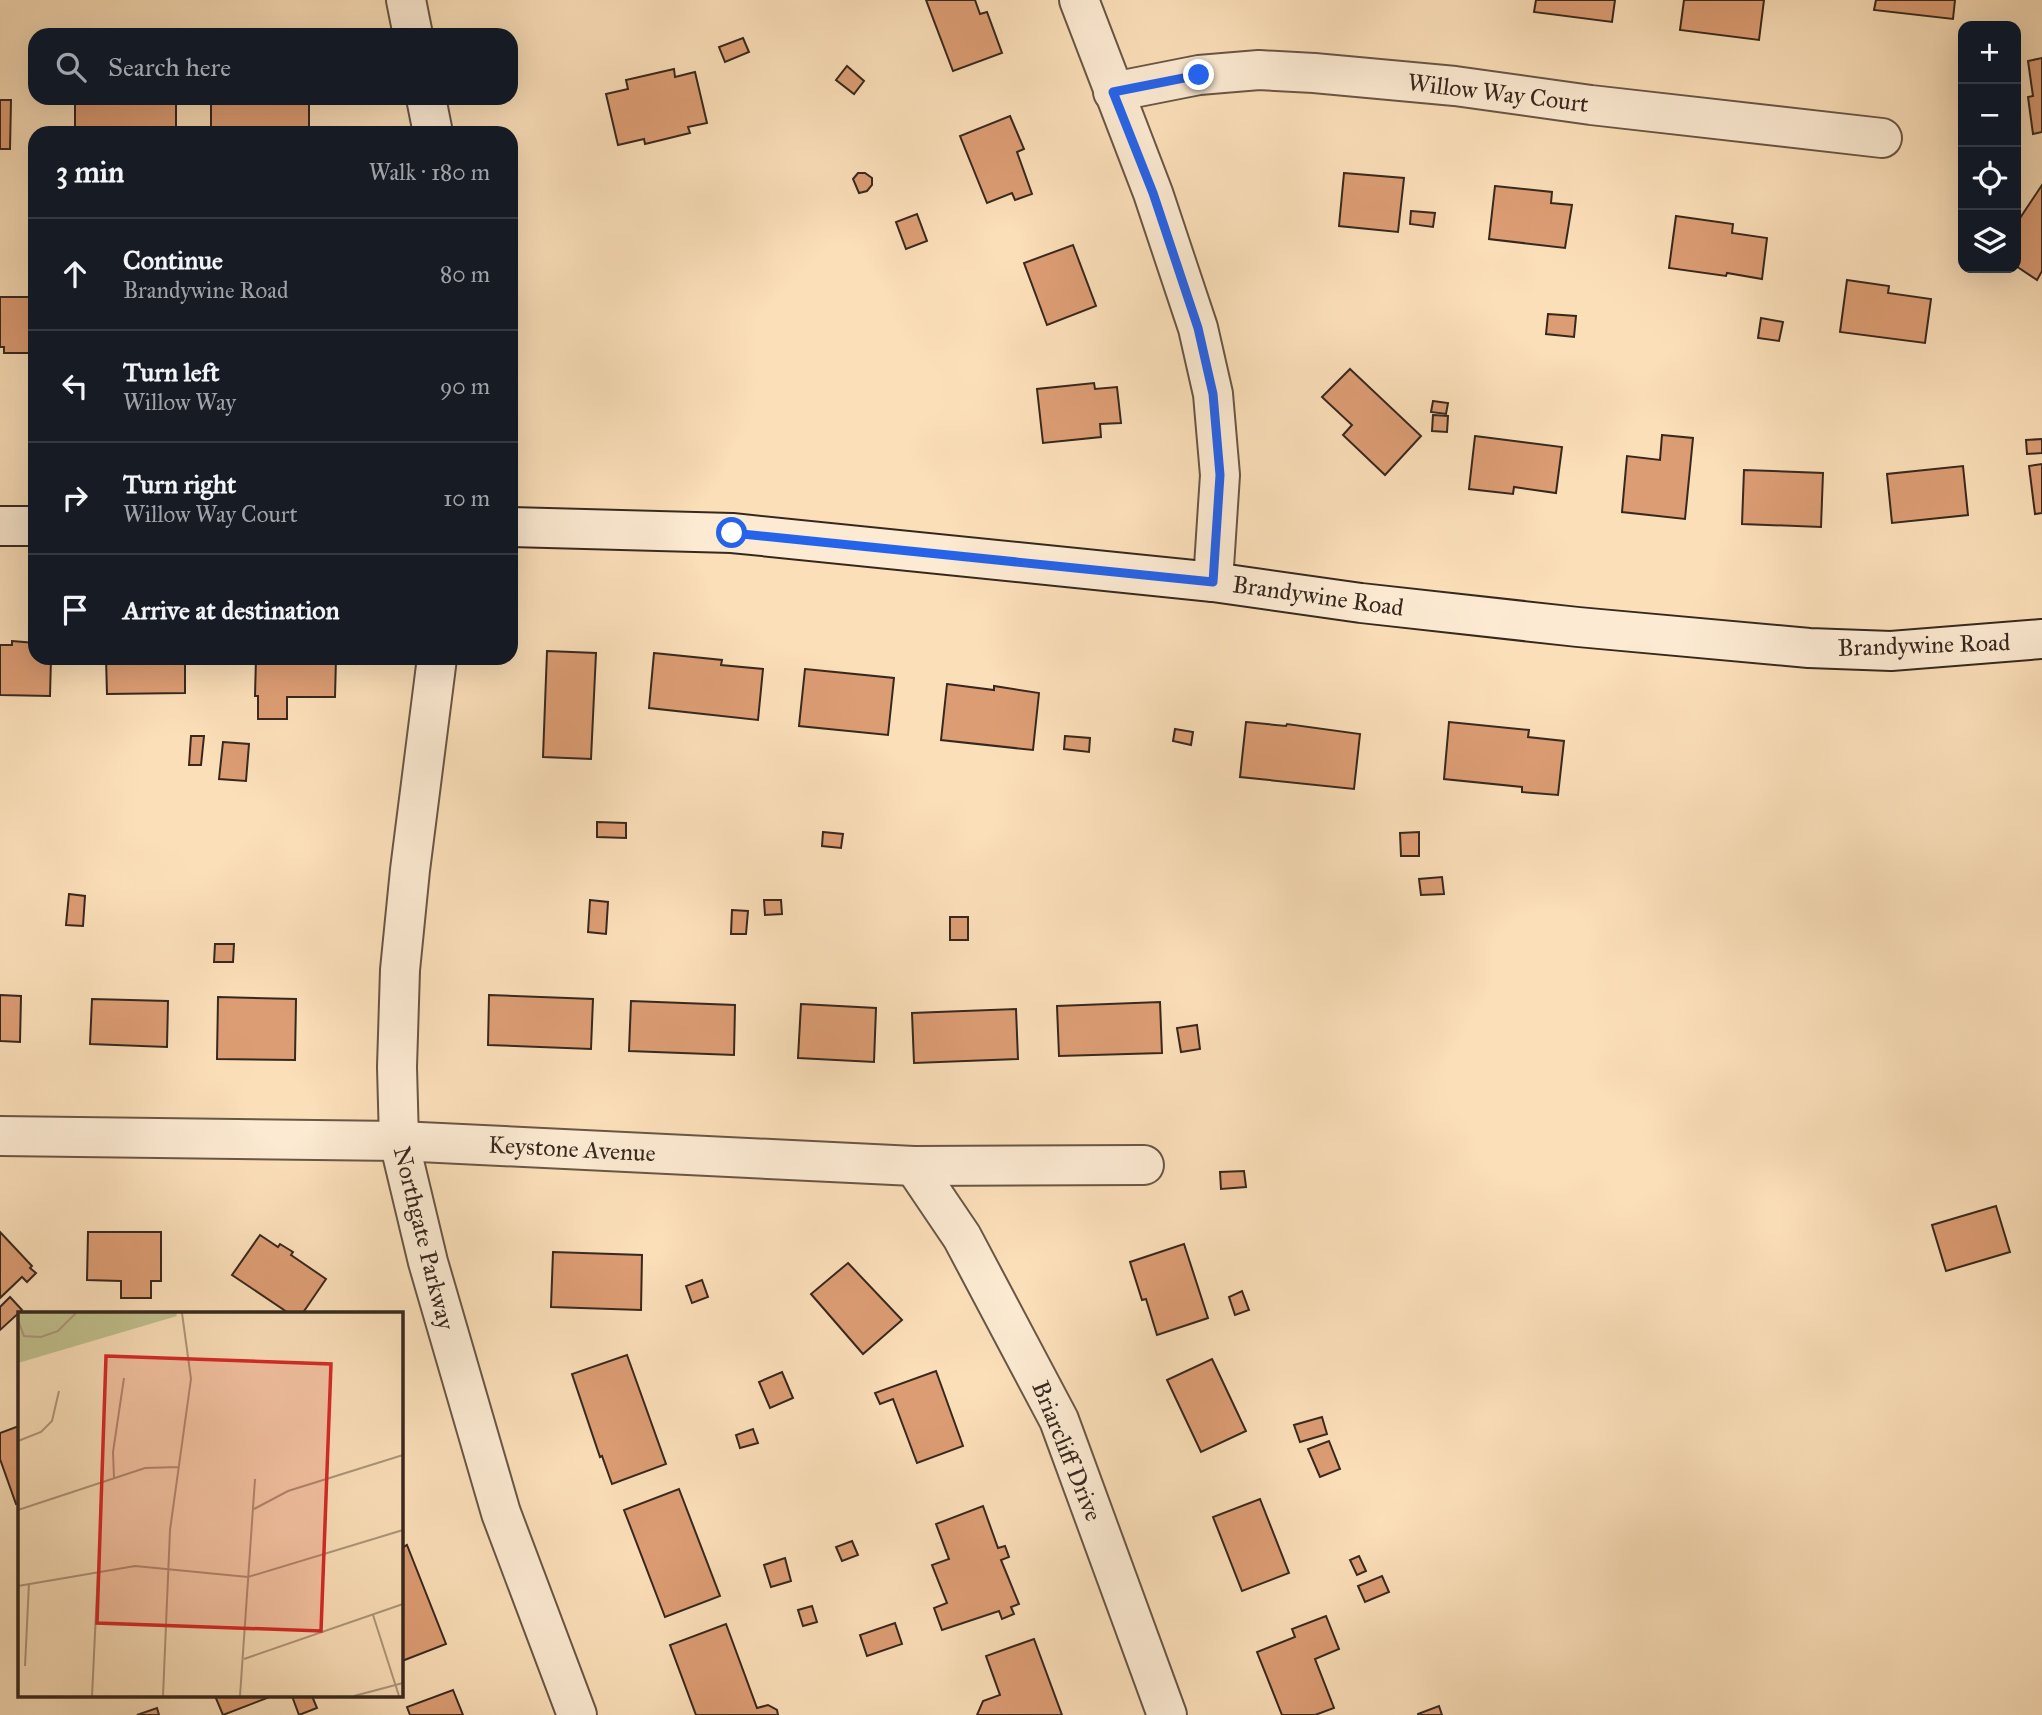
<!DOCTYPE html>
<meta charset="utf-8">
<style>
:root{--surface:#171b24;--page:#242831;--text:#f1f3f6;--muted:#9ea1a6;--line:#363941}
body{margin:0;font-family:"IM FELL Great Primer",serif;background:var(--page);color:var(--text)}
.controls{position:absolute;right:21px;top:21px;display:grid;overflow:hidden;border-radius:14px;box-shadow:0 7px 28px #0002}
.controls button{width:63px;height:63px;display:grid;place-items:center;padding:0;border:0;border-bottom:2px solid var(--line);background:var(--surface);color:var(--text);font:35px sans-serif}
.stop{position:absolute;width:21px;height:21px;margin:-16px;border:5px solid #2563eb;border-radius:50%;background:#fff}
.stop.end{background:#2563eb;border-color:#fff;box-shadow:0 2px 7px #0008}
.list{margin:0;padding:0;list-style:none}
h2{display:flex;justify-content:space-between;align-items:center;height:91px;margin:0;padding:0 28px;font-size:30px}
h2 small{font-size:23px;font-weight:400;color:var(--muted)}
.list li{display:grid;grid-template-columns:46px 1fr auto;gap:21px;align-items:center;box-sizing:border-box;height:112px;padding:0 28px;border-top:2px solid var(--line)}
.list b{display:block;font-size:26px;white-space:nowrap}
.list p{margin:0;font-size:23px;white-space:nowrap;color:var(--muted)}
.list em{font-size:23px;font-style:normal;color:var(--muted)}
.icon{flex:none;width:38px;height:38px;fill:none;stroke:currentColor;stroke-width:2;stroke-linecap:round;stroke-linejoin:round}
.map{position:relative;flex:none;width:2042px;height:1715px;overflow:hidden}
.search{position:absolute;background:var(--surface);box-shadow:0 7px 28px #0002;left:28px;top:28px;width:490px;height:77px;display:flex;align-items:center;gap:18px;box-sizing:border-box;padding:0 24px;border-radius:21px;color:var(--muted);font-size:26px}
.panel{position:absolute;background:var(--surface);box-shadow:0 7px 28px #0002;left:28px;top:126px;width:490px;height:539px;border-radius:21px}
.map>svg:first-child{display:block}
</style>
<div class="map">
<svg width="2042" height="1715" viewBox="0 0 2042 1715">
<rect width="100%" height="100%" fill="#fbdfb9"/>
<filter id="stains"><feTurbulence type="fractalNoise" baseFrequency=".00286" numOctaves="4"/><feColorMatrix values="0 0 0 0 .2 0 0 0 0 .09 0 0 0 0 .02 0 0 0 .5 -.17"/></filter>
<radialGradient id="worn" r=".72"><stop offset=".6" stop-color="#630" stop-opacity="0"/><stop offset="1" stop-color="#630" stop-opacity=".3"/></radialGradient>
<g fill="#dd9d74" stroke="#37281f" stroke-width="2">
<path d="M926,0H975L980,14L987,12L1002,53L953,71Z"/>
<path d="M1536,0H1615L1612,22L1534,12Z"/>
<path d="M1684,0H1764L1759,40L1680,30Z"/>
<path d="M1876,0H1955L1953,19L1874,10Z"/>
<path d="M743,38L749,52L725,62L719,47Z"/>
<path d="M2042,58V132L2033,134L2028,97L2033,96L2028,61Z"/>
<path d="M847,66L864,81L854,94L836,80Z"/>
<path d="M674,69L675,77L695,72L707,123L688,127L690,133L645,144L644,139L618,145L606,94L628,89L626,80Z"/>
<path d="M112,98H176V133H75V100H112Z"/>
<path d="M254,98H309V133H211V100Z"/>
<path d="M0,100H11L10,149H0Z"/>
<path d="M1010,116L1024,149L1017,152L1032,194L1015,200L1012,193L987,203L960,136Z"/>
<path d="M858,173H865L872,178V185L867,191L859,193L853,179Z"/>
<path d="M1344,173L1404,178L1398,232L1339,226Z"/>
<path d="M2042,185V271L2037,280L2016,266V215L2020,218Z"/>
<path d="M1495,186L1552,192L1551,203L1572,205L1565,248L1489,239Z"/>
<path d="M1411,211L1435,213L1433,227L1410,224Z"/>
<path d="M917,214L927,241L906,249L896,222Z"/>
<path d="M1676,216L1733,224L1732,233L1767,238L1762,279L1727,273L1726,276L1669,268Z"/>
<path d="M1073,245L1096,306L1047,325L1024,263Z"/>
<path d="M1847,280L1889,286L1888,293L1931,299L1925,343L1840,332Z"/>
<path d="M0,297H35V353H4V347H0Z"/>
<path d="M1548,314L1576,316L1574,337L1546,334Z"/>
<path d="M1761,318L1783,322L1779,341L1758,338Z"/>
<path d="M1350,369L1421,436L1385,475L1343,435L1352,425L1322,397Z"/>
<path d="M1094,383L1095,389L1117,387L1121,423L1100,424L1101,437L1043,443L1037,389Z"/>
<path d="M1433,401L1448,403L1446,414L1431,412Z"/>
<path d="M1433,415L1448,416L1447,432L1432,431Z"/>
<path d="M1662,435L1693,438L1685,519L1622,512L1627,456L1660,460Z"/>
<path d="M1475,436L1562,447L1556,493L1514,487L1513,494L1469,489Z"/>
<path d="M2042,439V453L2027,454L2026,440Z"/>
<path d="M2042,464V513L2035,514L2029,466Z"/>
<path d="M1963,466L1968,515L1892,523L1887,474Z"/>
<path d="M1744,470L1823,473L1821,527L1742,524Z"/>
<path d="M12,641L35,643V658H51L50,696L0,695V645H12Z"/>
<path d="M547,651L596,653L591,759L543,757Z"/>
<path d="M654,653L722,660L721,665L763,669L758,720L649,708Z"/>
<path d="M106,658H185V693L107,694Z"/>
<path d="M256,658H336L335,697H287V719H258V696H255Z"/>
<path d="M805,669L894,678L888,735L799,726Z"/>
<path d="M947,684L994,690V686L1039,693L1033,750L941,740Z"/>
<path d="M1246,722L1286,726L1287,724L1360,734L1354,789L1240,777Z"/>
<path d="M1449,722L1529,730L1528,737L1564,741L1558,795L1522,792V787L1444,779Z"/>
<path d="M1175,729L1193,732L1191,745L1173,741Z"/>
<path d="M191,736H204L201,765H189Z"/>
<path d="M1065,736L1090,738L1089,752L1064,749Z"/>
<path d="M223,742L249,744L246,781L219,779Z"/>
<path d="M597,822L626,823V838L597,837Z"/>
<path d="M823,832L843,834L841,848L822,846Z"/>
<path d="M1419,832V856H1401L1400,833Z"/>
<path d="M1442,877L1444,894L1421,895L1419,879Z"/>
<path d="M69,894L85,896L83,926L66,925Z"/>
<path d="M590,900L608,902L606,934L588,932Z"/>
<path d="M764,900H781L782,914L765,915Z"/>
<path d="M732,910L748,911L746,934H731Z"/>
<rect x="950" y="917" width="18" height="23"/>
<path d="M215,944H234L233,962H214Z"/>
<path d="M0,995L21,996L20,1042L0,1041Z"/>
<path d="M489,995L593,999L591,1049L488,1045Z"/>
<path d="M218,997L296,999L295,1060L217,1059Z"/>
<path d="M92,999L168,1001L167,1047L90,1044Z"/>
<path d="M631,1001L735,1005L734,1055L629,1051Z"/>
<path d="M1160,1002L1162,1053L1059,1056L1057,1006Z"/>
<path d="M801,1004L876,1008L874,1062L798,1058Z"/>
<path d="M1016,1009L1018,1059L914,1063L912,1013Z"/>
<path d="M1197,1025L1200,1049L1181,1052L1177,1028Z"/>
<path d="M1244,1171L1246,1187L1221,1189L1220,1172Z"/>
<path d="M1996,1206L2010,1252L1946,1271L1932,1225Z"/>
<path d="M0,1232L32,1266L30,1268L36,1273L27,1282L22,1277L0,1298Z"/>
<path d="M88,1232H161V1281H151V1298H121V1281L87,1280Z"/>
<path d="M260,1235L278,1247L280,1244L293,1252L291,1255L326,1279L302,1314H290L232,1275Z"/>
<path d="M1184,1244L1208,1318L1157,1335L1146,1299L1142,1300L1130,1262Z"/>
<path d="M553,1252L642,1255L641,1310L551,1307Z"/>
<path d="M848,1263L902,1320L863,1354L811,1294Z"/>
<path d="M702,1280L708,1297L692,1303L686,1286Z"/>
<path d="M1242,1291L1249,1310L1235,1315L1229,1297Z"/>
<path d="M10,1297L22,1310L0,1330V1307Z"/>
<path d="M627,1355L666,1464L612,1484L602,1456L600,1457L572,1374Z"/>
<path d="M1212,1359L1246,1431L1201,1452L1167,1380Z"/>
<path d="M936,1371L963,1446L917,1463L893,1399L880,1404L875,1393Z"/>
<path d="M782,1372L793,1398L770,1408L759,1382Z"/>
<path d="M1322,1417L1327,1434L1300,1442L1294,1425Z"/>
<path d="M19,1426V1503L16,1504L0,1459V1433Z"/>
<path d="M753,1429L758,1443L740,1448L736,1435Z"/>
<path d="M1329,1441L1340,1469L1320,1477L1308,1449Z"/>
<path d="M679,1489L720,1596L665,1617L624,1510Z"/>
<path d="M1260,1499L1289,1573L1242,1591L1213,1517Z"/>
<path d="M983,1506L998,1548L1005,1546L1009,1557L1001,1560L1019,1604L1011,1607L1014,1614L1002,1619L999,1611L942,1630L934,1608L947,1603L932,1565L949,1559L936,1524Z"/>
<path d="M852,1541L858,1555L842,1561L836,1547Z"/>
<path d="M407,1545L446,1644L402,1661L401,1548Z"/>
<path d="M1359,1556L1366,1571L1357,1575L1350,1560Z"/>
<path d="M785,1558L791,1581L771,1587L764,1565Z"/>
<path d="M1382,1576L1389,1592L1365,1602L1358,1586Z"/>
<path d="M812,1606L817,1622L803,1626L798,1610Z"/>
<path d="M1326,1616L1339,1649L1315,1659L1334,1708L1315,1715H1282L1257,1652L1295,1637L1292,1629Z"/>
<path d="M895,1623L902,1644L867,1656L860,1635Z"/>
<path d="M726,1624L757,1708L768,1705L777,1710L778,1715H696L670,1645Z"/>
<path d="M1034,1639L1062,1715H977L983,1701L1000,1695L986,1656Z"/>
<path d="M453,1690L463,1715H410L407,1707Z"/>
<path d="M215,1696H272L223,1715Z"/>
<path d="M292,1696H312L317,1708L299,1715Z"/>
<path d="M1439,1706L1442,1715H1418V1714Z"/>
<path d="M157,1708L159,1715H137Z"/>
</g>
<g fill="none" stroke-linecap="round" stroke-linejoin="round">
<g stroke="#685646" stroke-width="42">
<g id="minor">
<path d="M406,0L413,35"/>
<path d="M1079,0L1153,193L1198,328L1213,394L1220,475L1213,582"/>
<path d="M1113,92L1199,75L1259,70L1314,73L1455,86L1591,105L1882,138"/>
<path d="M426,98L433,133"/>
<path d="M437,658L410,870L400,970L397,1067L399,1141L428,1262L501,1513L577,1715"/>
<path d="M0,1136L399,1141L914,1166L1144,1165"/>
<path d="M914,1166L962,1237L1059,1420L1167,1715"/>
</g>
</g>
<g stroke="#37281f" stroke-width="42">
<g id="secondary">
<path d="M0,526H35"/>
<path d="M511,527L732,533L1213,582L1361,603L1578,627L1809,648L1891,651L2042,639"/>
</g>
</g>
<use href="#minor" stroke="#fcead2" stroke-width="38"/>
<use href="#secondary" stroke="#fcead2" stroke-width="38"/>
</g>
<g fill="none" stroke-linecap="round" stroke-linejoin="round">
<path stroke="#2563eb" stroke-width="9" d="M732,533L1213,582L1220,475L1213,394L1198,328L1153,193L1113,92L1199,75"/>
</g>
<g text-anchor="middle" stroke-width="7" stroke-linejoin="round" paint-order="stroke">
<g font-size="24" fill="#37281f" stroke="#fcead2">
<text transform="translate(1498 93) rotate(7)" y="8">Willow Way Court</text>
<text transform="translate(1318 596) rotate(8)" y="8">Brandywine Road</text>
<text transform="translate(1924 645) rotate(-2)" y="8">Brandywine Road</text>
<text transform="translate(572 1149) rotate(3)" y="8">Keystone Avenue</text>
<text transform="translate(424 1238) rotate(76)" y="8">Northgate Parkway</text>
<text transform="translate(1067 1451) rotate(68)" y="8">Briarcliff Drive</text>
</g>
</g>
<g transform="translate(18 1312)">
<rect width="385" height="385" fill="#fbdfb9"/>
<path d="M0,1H158L159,4L0,51Z" fill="#c1c18e"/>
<path fill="none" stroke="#ad967b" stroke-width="2" d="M0,8L6,24L23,25L40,19L58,1M0,129L23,120L34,109L41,79M96,166L95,140L106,66M236,197L270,179L385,143M0,198L127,156L161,155M0,274L117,254L230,265L385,218M355,303L381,384M226,347L385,292M7,354L11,271M74,384L80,259M145,384L152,218L173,67L164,1M222,384L237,167M336,384L385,371"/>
<path fill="#d62828" fill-opacity="0.15" stroke="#d62828" stroke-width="3.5" d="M88,44L313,52L303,319L79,311Z"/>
<rect width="385" height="385" fill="none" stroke="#37281f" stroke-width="3.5"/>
</g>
<rect width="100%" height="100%" filter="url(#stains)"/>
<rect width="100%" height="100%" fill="url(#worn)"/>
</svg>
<div class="controls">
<button>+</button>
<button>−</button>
<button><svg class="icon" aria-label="locate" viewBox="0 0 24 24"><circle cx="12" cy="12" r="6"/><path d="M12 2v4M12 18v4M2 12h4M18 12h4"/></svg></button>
<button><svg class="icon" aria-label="layers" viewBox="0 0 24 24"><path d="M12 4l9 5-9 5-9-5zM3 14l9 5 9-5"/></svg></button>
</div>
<div class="stop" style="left:732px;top:533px"></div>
<div class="stop end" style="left:1199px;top:75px"></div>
<div class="search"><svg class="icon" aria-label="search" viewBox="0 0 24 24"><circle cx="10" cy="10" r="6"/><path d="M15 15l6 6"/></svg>Search here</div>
<section class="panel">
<h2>3 min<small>Walk · 180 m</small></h2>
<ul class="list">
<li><svg class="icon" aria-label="ahead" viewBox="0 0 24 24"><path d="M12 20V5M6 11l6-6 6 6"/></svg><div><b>Continue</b><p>Brandywine Road</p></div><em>80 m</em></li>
<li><svg class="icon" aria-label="left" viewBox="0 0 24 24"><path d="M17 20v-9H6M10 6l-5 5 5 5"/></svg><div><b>Turn left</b><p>Willow Way</p></div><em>90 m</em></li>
<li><svg class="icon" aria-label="right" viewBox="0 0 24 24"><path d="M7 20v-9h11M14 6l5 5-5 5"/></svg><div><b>Turn right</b><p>Willow Way Court</p></div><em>10 m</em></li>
<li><svg class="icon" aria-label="arrive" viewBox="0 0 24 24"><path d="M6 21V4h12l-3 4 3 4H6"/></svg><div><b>Arrive at destination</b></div></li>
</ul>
</section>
</div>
